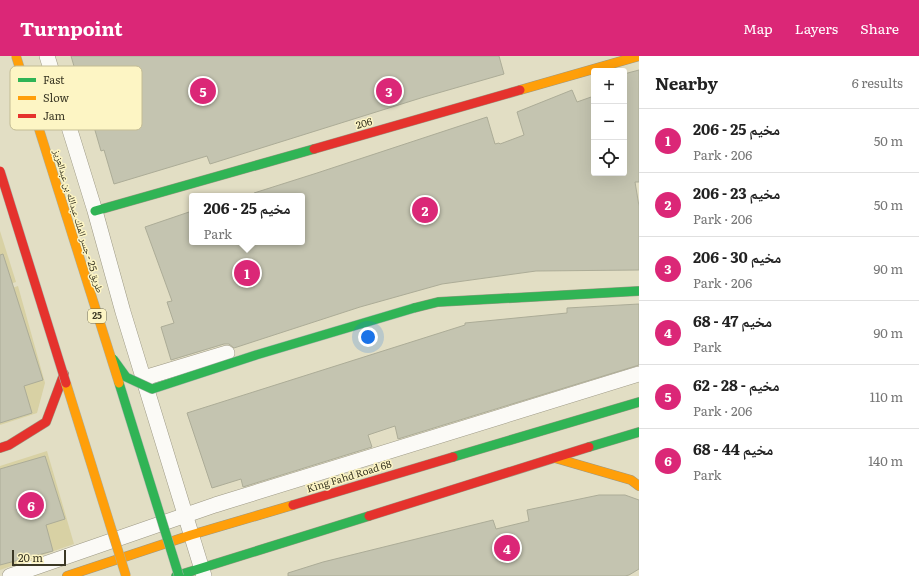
<!DOCTYPE html>
<meta charset="utf-8">
<style>
:root{--surface:#fff;--page:#f2f2f2;--text:#222;--muted:#767676;--line:#e0e0e0;--accent:#db2777}
body{margin:0;font-family:Literata,"Noto Naskh Arabic",serif;background:var(--page);color:var(--text)}
.controls{position:absolute;right:12px;top:12px;display:grid;overflow:hidden;border-radius:4px;box-shadow:0 4px 16px #0002}
.controls button{width:36px;height:36px;display:grid;place-items:center;padding:0;border:0;border-bottom:1px solid var(--line);background:var(--surface);color:var(--text);font:20px sans-serif}
.scale{position:absolute;left:12px;bottom:10px;width:54px;box-sizing:border-box;padding-left:4px;border:2px solid #3b3825;border-top:0;font-size:11px;line-height:14px;white-space:nowrap;color:#3b3825;-webkit-text-stroke:3px #fdf5c4;paint-order:stroke}
.you{position:absolute;left:368px;top:281px;width:14px;height:14px;margin:-10px;border:3px solid #fff;border-radius:50%;background:#1a73e8;box-shadow:0 0 0 6px #1a73e833}
.badge{display:grid;place-items:center;width:26px;height:26px;border-radius:50%;background:var(--accent);color:#fff;font-size:13px;font-weight:700}
.pin{position:absolute;translate:-50% -50%;border:2px solid #fff;box-shadow:0 1px 4px #0006}
.popup{position:absolute;left:189px;top:137px;width:116px;height:52px;box-sizing:border-box;display:grid;place-content:center;border-radius:4px;background:var(--surface);filter:drop-shadow(0 1px 3px #0005);font-size:13px;white-space:nowrap;color:var(--muted)}
.popup b{font-size:15px;color:var(--text)}
.popup::after{content:'';position:absolute;left:50%;top:100%;margin-left:-8px;border:8px solid transparent;border-top-color:var(--surface)}
.list{margin:0;padding:0;list-style:none}
h2{display:flex;justify-content:space-between;align-items:center;height:52px;margin:0;padding:0 16px;font-size:17px}
h2 small{font-size:13px;font-weight:400;color:var(--muted)}
.list li{display:grid;grid-template-columns:26px 1fr auto;gap:12px;align-items:center;box-sizing:border-box;height:64px;padding:0 16px;border-top:1px solid var(--line)}
.list b{display:block;font-size:15px;white-space:nowrap}
.list p{margin:0;font-size:13px;white-space:nowrap;color:var(--muted)}
.list em{font-size:13px;font-style:normal;color:var(--muted)}
.icon{flex:none;width:22px;height:22px;fill:none;stroke:currentColor;stroke-width:2;stroke-linecap:round;stroke-linejoin:round}
.map{position:relative;flex:none;width:639px;height:520px;overflow:hidden}
header{display:flex;align-items:center;gap:24px;box-sizing:border-box;height:56px;padding:0 20px;background:var(--accent);color:#fff}
header strong{font-size:19px}
nav{display:flex;gap:22px;margin-inline-start:auto;font-size:14px}
main{display:flex}
aside{flex:1;background:var(--surface)}
.map>svg:first-child{display:block}
</style>
<header>
<strong>Turnpoint</strong>
<nav><a>Map</a><a>Layers</a><a>Share</a></nav>
</header>
<main>
<div class="map">
<svg width="639" height="520" viewBox="0 0 639 520">
<rect width="100%" height="100%" fill="#e2dec4"/>
<g fill="#d8d1a4">
<path d="M0,175L16,226L0,231Z"/>
<path d="M18,230L45,327L37,357L0,369V236Z"/>
<path d="M47,395L74,488L0,514V410Z"/>
</g>
<g fill="#c4c4b0" stroke="#acac97">
<path d="M71,0H499L504,18L424,41L210,108L207,100L114,128L104,94L101,95L83,33L81,34Z"/>
<path d="M639,14V126H635L639,150V214L536,215L442,228L360,251L234,292L229,288H224L171,304L161,271L174,267L167,246L172,245L145,171L192,155V186H302V140H254V137L317,117L487,61L495,88L499,87L500,88L524,79L517,56L572,34L577,46L594,40V117H624V18Z"/>
<path d="M3,198L43,324L24,330L32,357L0,367V199Z"/>
<path d="M639,248V309L398,383L395,370L368,379L372,391L243,431L241,423L212,432L187,357L465,269V267L567,257V252Z"/>
<path d="M45,400L65,463L46,469L53,495L0,509V413Z"/>
<path d="M599,439H625L639,444V513L629,519L625,520H288V517L323,506L493,464L496,473L529,465L527,454Z"/>
</g>
<g fill="none" stroke-linecap="round" stroke-linejoin="round">
<g stroke="#9c9884" stroke-width="16">
<g id="street">
<path d="M47,0L95,155L123,256L204,520"/>
<path d="M144,322L227,297"/>
<path d="M10,520L215,449L639,318"/>
</g>
</g>
<g stroke="#9c9884" stroke-width="10">
<g id="fast">
<path d="M95,155L314,93"/>
<path d="M414,252L438,246L639,235"/>
<path d="M589,391L639,376"/>
<path d="M453,401L639,346"/>
<path d="M176,520L369,460"/>
</g>
</g>
<g stroke="#9c9884" stroke-width="10">
<g id="slow">
<path d="M520,34L639,0"/>
<path d="M555,402L631,424L639,430"/>
<path d="M67,520L191,479L293,449"/>
</g>
</g>
<g stroke="#9c9884" stroke-width="10">
<g id="jam">
<path d="M314,93L520,34"/>
<path d="M0,392L9,389L46,366L64,318"/>
<path d="M293,449L453,401"/>
<path d="M369,460L589,391"/>
</g>
</g>
<use href="#street" stroke="#fbfaf6" stroke-width="15"/>
<use href="#fast" stroke="#30b455" stroke-width="9"/>
<use href="#slow" stroke="#ff9f0a" stroke-width="9"/>
<use href="#jam" stroke="#e5322d" stroke-width="9"/>
<g stroke="#a7b1a8" stroke-width="10" stroke-linecap="butt">
<g id="fast-bridge">
<path d="M113,303L126,321L152,333L256,299L414,252"/>
<path d="M119,327L179,520"/>
</g>
</g>
<g stroke="#a7b1a8" stroke-width="10" stroke-linecap="butt">
<g id="slow-bridge">
<path d="M16,0L119,327"/>
<path d="M66,327L126,520"/>
</g>
</g>
<g stroke="#a7b1a8" stroke-width="10" stroke-linecap="butt">
<path id="jam-bridge" d="M0,115L66,327"/>
</g>
<use href="#fast-bridge" stroke="#30b455" stroke-width="9"/>
<use href="#slow-bridge" stroke="#ff9f0a" stroke-width="9"/>
<use href="#jam-bridge" stroke="#e5322d" stroke-width="9"/>
</g>
<g text-anchor="middle" stroke-width="3" stroke-linejoin="round" paint-order="stroke">
<rect fill="#fdf5c4" stroke="#757155" stroke-width="1" x="88" y="253" width="18" height="14" rx="3"/>
<g font-size="9" font-weight="bold" fill="#3b3825">
<text x="97" y="263">25</text>
</g>
<g font-size="10" fill="#3b3825" stroke="#fdf5c4">
<text transform="translate(364 67) rotate(-16)" y="4">206</text>
<text transform="translate(79 165) rotate(73)" y="4">طريق 25 - جسر الملك عبدالله بن عبدالعزيز</text>
<text transform="translate(349 420) rotate(-17)" y="4">King Fahd Road 68</text>
</g>
</g>
<rect x="10" y="10" width="132" height="64" rx="6" fill="#fdf5c4" stroke="#c3bc94" stroke-width="1"/>
<rect x="18" y="22" width="18" height="4" fill="#30b455"/>
<rect x="18" y="40" width="18" height="4" fill="#ff9f0a"/>
<rect x="18" y="58" width="18" height="4" fill="#e5322d"/>
<g font-size="11" fill="#3b3825">
<text x="43" y="28">Fast</text>
<text x="43" y="46">Slow</text>
<text x="43" y="64">Jam</text>
</g>
</svg>
<div class="controls">
<button>+</button>
<button>−</button>
<button><svg class="icon" aria-label="locate" viewBox="0 0 24 24"><circle cx="12" cy="12" r="6"/><path d="M12 2v4M12 18v4M2 12h4M18 12h4"/></svg></button>
</div>
<div class="scale">20 m</div>
<div class="you"></div>
<div class="pin badge" style="left:247px;top:217px">1</div>
<div class="popup"><b>مخيم 25 - 206</b>Park</div>
<div class="pin badge" style="left:425px;top:154px">2</div>
<div class="pin badge" style="left:389px;top:35px">3</div>
<div class="pin badge" style="left:507px;top:492px">4</div>
<div class="pin badge" style="left:203px;top:35px">5</div>
<div class="pin badge" style="left:31px;top:449px">6</div>
</div>
<aside>
<h2>Nearby<small>6 results</small></h2>
<ul class="list">
<li><span class="badge">1</span><div><b>مخيم 25 - 206</b><p>Park · 206</p></div><em>50 m</em></li>
<li><span class="badge">2</span><div><b>مخيم 23 - 206</b><p>Park · 206</p></div><em>50 m</em></li>
<li><span class="badge">3</span><div><b>مخيم 30 - 206</b><p>Park · 206</p></div><em>90 m</em></li>
<li><span class="badge">4</span><div><b>مخيم 47 - 68</b><p>Park</p></div><em>90 m</em></li>
<li><span class="badge">5</span><div><b>مخيم - 28 - 62</b><p>Park · 206</p></div><em>110 m</em></li>
<li><span class="badge">6</span><div><b>مخيم 44 - 68</b><p>Park</p></div><em>140 m</em></li>
</ul>
</aside>
</main>
